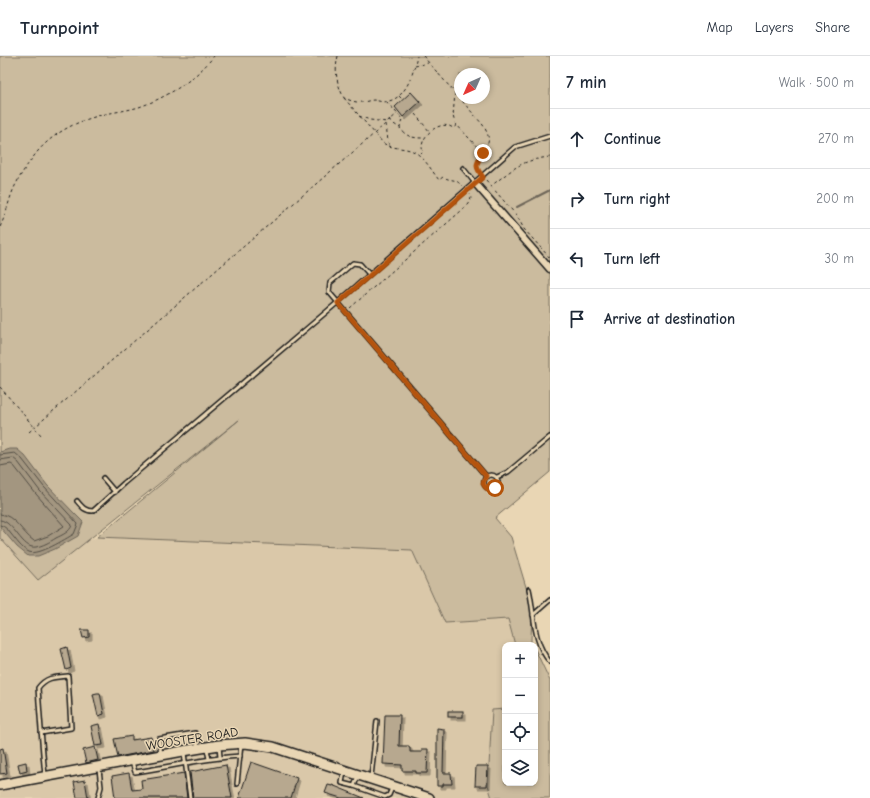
<!DOCTYPE html>
<meta charset="utf-8">
<style>
:root{--surface:#fff;--page:#f2f2f3;--text:#1f2937;--muted:#747a83;--line:#e0e1e3}
body{margin:0;font-family:"Comic Neue",sans-serif;background:var(--page);color:var(--text)}
.controls{position:absolute;right:12px;bottom:12px;display:grid;overflow:hidden;border-radius:8px;box-shadow:0 2px 6px #0003}
.controls button{width:36px;height:36px;display:grid;place-items:center;padding:0;border:0;border-bottom:1px solid var(--line);background:var(--surface);color:var(--text);font:20px sans-serif}
.compass{position:absolute;left:454px;top:12px;width:36px;height:36px;border-radius:50%;background:var(--surface);box-shadow:0 2px 6px #0003;rotate:225deg}
.stop{position:absolute;width:12px;height:12px;margin:-9px;border:3px solid #b45309;border-radius:50%;background:#fff}
.stop.end{background:#b45309;border-color:#fff;box-shadow:0 1px 4px #0008}
.list{margin:0;padding:0;list-style:none}
h2{display:flex;justify-content:space-between;align-items:center;height:52px;margin:0;padding:0 16px;font-size:17px}
h2 small{font-size:13px;font-weight:400;color:var(--muted)}
.list li{display:grid;grid-template-columns:26px 1fr auto;gap:12px;align-items:center;box-sizing:border-box;height:60px;padding:0 16px;border-top:1px solid var(--line)}
.list b{display:block;font-size:15px;white-space:nowrap}
.list em{font-size:13px;font-style:normal;color:var(--muted)}
.icon{flex:none;width:22px;height:22px;fill:none;stroke:currentColor;stroke-width:2;stroke-linecap:round;stroke-linejoin:round}
.map{position:relative;flex:none;width:550px;height:742px;overflow:hidden}
header{display:flex;align-items:center;gap:24px;box-sizing:border-box;height:56px;padding:0 20px;background:var(--surface);border-bottom:1px solid var(--line)}
header strong{font-size:19px}
nav{display:flex;gap:22px;margin-inline-start:auto;font-size:14px}
main{display:flex}
aside{flex:1;background:var(--surface)}
.map>svg:first-child{display:block}
</style>
<header>
<strong>Turnpoint</strong>
<nav><a>Map</a><a>Layers</a><a>Share</a></nav>
</header>
<main>
<div class="map">
<svg width="550" height="742" viewBox="0 0 550 742">
<defs>
<filter id="shadow"><feDropShadow dx="3" dy="3" stdDeviation="0" flood-color="#0004"/></filter>
</defs>
<rect width="100%" height="100%" fill="#e9d6b4"/>
<filter id="ink" filterUnits="userSpaceOnUse"><feTurbulence type="fractalNoise" baseFrequency=".025" numOctaves="2"/><feDisplacementMap in="SourceGraphic" scale="8" xChannelSelector="R" yChannelSelector="G"/><feConvolveMatrix kernelMatrix="1 2 1 2 8 2 1 2 1" color-interpolation-filters="sRGB"/></filter>
<g filter="url(#ink)">
<path fill="#dac8a9" d="M97,481L412,494L445,567L508,563L515,589H505V653L492,654L488,729L492,742H0V482L27,510Z"/>
<g fill="#cbbb9e" stroke="#746c5d" fill-rule="evenodd">
<path d="M0,0H550V416L495,462L511,481L532,551L531,585L533,589H515L508,563L445,567L412,494L97,481L239,364L38,524L0,482ZM460,18H484V42H460Z"/>
<path d="M535,593L550,625V742H492L488,729L492,654L505,653V727H535Z"/>
</g>
<path fill="#a39680" stroke="#6d6558" d="M9,393H17L25,400L47,429L75,458L83,466L78,480L55,493L38,500H28L17,491L0,471V396Z"/>
<g fill="none" stroke-linecap="round" stroke-linejoin="round">
<g stroke="#524d44" stroke-width="1">
<path d="M0,399L15,397L22,403L44,431L78,468L74,478C65,483 39,500 29,496C22,493 16,484 11,478C8,474 5,470 0,469"/>
<path d="M0,404L13,402L18,406L40,435L72,469C70,476 62,479 56,482C50,486 42,490 36,491C22,494 14,465 0,464"/>
<path d="M0,410L11,408L14,410L36,438L64,470L48,480L34,485C22,477 15,459 0,458"/>
</g>
<path stroke="#6d6558" stroke-width="2" d="M517,151L550,134"/>
</g>
<g fill="#b7a88f" stroke="#1c1c1c" filter="url(#shadow)">
<path d="M411,36L420,46L403,61L395,51Z"/>
<path d="M81,574H89V581L83,582Z"/>
<path d="M67,591L71,612L66,614L61,593Z"/>
<path d="M97,637H100L104,658L98,660L93,638Z"/>
<rect x="448" y="655" width="15" height="6"/>
<path d="M385,659H400L399,690H409V692H410V696H422V693H428L427,717H416V715H402V709L383,708Z"/>
<path d="M99,668L103,689L95,690L91,670Z"/>
<path d="M437,672L444,673L443,717H451L452,728H443V730H437Z"/>
<path d="M132,680V684L151,681L154,694L118,701L114,683Z"/>
<path d="M95,691L98,704L86,707L83,694Z"/>
<path d="M3,692L7,717L0,718V693Z"/>
<path d="M26,706L27,715L20,717L18,708Z"/>
<path d="M251,706L297,722L291,742H239Z"/>
<path d="M226,709L232,742H193L190,716Z"/>
<path d="M476,710H488L487,730H475Z"/>
<path d="M129,717L132,734L142,733L141,724L184,717L187,742H115L112,720Z"/>
<path d="M85,724L88,742H77L74,726Z"/>
<path d="M328,729L332,730V729L364,742H341L325,737Z"/>
</g>
<g fill="none" stroke-linecap="round" stroke-linejoin="round">
<g stroke="#1c1c1c" stroke-width="6">
<g id="lane">
<path d="M463,112L475,127"/>
<path d="M369,218L360,208L353,207L330,227L329,236L486,420"/>
<circle cx="491" cy="426" r="7"/>
<path d="M497,421L508,416L550,381"/>
<path d="M103,422L115,436"/>
<path d="M77,445C82,451 85,455 93,455L124,427L337,247L515,91L550,80"/>
<path d="M529,533C535,559 532,585 550,606"/>
<path d="M533,559L550,544"/>
<path d="M41,677L71,672L68,620C55,621 46,621 38,632C40,661 42,690 45,719"/>
<path d="M219,690L220,701"/>
<path d="M207,693L209,703"/>
<path d="M184,697L190,742"/>
<path d="M161,699L159,683L195,677L198,690"/>
<path d="M132,706L135,716C170,711 205,702 240,700"/>
<path d="M344,716L342,727L354,730L358,720"/>
<path d="M371,721L377,665"/>
<path d="M237,728L241,688"/>
<path d="M354,730L385,741L389,739L392,732"/>
<path d="M98,742L101,731L99,713"/>
</g>
</g>
<g stroke="#1c1c1c" stroke-width="9">
<path id="street" d="M475,127L550,213"/>
</g>
<g stroke="#1c1c1c" stroke-width="12">
<path id="secondary" d="M0,729L183,695L219,689L245,687L273,691L429,742"/>
</g>
<g stroke="#1c1c1c" stroke-width="1" stroke-dasharray="3 3" stroke-linecap="butt">
<path d="M338,0C334,16 337,28 344,42C349,44 356,47 362,46C366,46 370,44 374,44C379,45 384,47 389,45C407,41 414,15 417,0"/>
<path d="M423,0L483,69C486,74 490,81 488,87C485,98 473,104 478,115"/>
<path d="M415,10L428,7"/>
<path d="M455,37L453,60L455,67L482,96"/>
<path d="M399,40L403,44"/>
<path d="M344,42L383,87C392,93 400,91 410,94C423,98 431,114 439,124L443,121C453,126 454,121 462,130"/>
<path d="M387,46L402,63L400,72C406,81 413,82 423,82"/>
<path d="M415,58L430,76"/>
<path d="M359,60L370,64L387,66"/>
<path d="M389,65L400,72"/>
<path d="M386,68L388,86L391,91"/>
<path d="M420,99L423,96C417,82 440,62 453,72L457,69"/>
<path d="M486,124L491,130C513,113 521,104 550,101"/>
<path d="M491,130L517,160L524,173L550,202"/>
<path d="M0,171C7,157 9,141 16,128C22,116 30,105 38,95C54,77 75,66 98,60C111,56 126,55 139,51C168,41 196,23 214,0"/>
<path d="M350,252L469,148L471,142L470,138"/>
<path d="M0,331L41,379"/>
<path d="M29,376L397,58"/>
</g>
<use href="#lane" stroke="#e9d6b4" stroke-width="3"/>
<use href="#street" stroke="#e9d6b4" stroke-width="6"/>
<use href="#secondary" stroke="#e9d6b4" stroke-width="9"/>
</g>
</g>
<g fill="none" stroke-linecap="round" stroke-linejoin="round" filter="url(#ink)">
<path stroke="#b45309" stroke-width="5" d="M483,97C476,108 474,110 483,121L338,247L486,420L483,427C485,433 489,435 495,432"/>
</g>
<g text-anchor="middle" stroke-width="3" stroke-linejoin="round" paint-order="stroke">
<g font-size="13" fill="#1c1c1c" stroke="#e9d6b4">
<text transform="translate(192 682) rotate(-9)" y="5">WOOSTER ROAD</text>
</g>
</g>
</svg>
<div class="controls">
<button>+</button>
<button>−</button>
<button><svg class="icon" aria-label="locate" viewBox="0 0 24 24"><circle cx="12" cy="12" r="6"/><path d="M12 2v4M12 18v4M2 12h4M18 12h4"/></svg></button>
<button><svg class="icon" aria-label="layers" viewBox="0 0 24 24"><path d="M12 4l9 5-9 5-9-5zM3 14l9 5 9-5"/></svg></button>
</div>
<svg class="compass" viewBox="-18 -18 36 36"><path d="M0-13l5 13h-10z" fill="#e53935"/><path d="M0 13l5-13h-10z" fill="#747a83"/></svg>
<div class="stop" style="left:495px;top:432px"></div>
<div class="stop end" style="left:483px;top:97px"></div>
</div>
<aside>
<h2>7 min<small>Walk · 500 m</small></h2>
<ul class="list">
<li><svg class="icon" aria-label="ahead" viewBox="0 0 24 24"><path d="M12 20V5M6 11l6-6 6 6"/></svg><div><b>Continue</b></div><em>270 m</em></li>
<li><svg class="icon" aria-label="right" viewBox="0 0 24 24"><path d="M7 20v-9h11M14 6l5 5-5 5"/></svg><div><b>Turn right</b></div><em>200 m</em></li>
<li><svg class="icon" aria-label="left" viewBox="0 0 24 24"><path d="M17 20v-9H6M10 6l-5 5 5 5"/></svg><div><b>Turn left</b></div><em>30 m</em></li>
<li><svg class="icon" aria-label="arrive" viewBox="0 0 24 24"><path d="M6 21V4h12l-3 4 3 4H6"/></svg><div><b>Arrive at destination</b></div></li>
</ul>
</aside>
</main>
